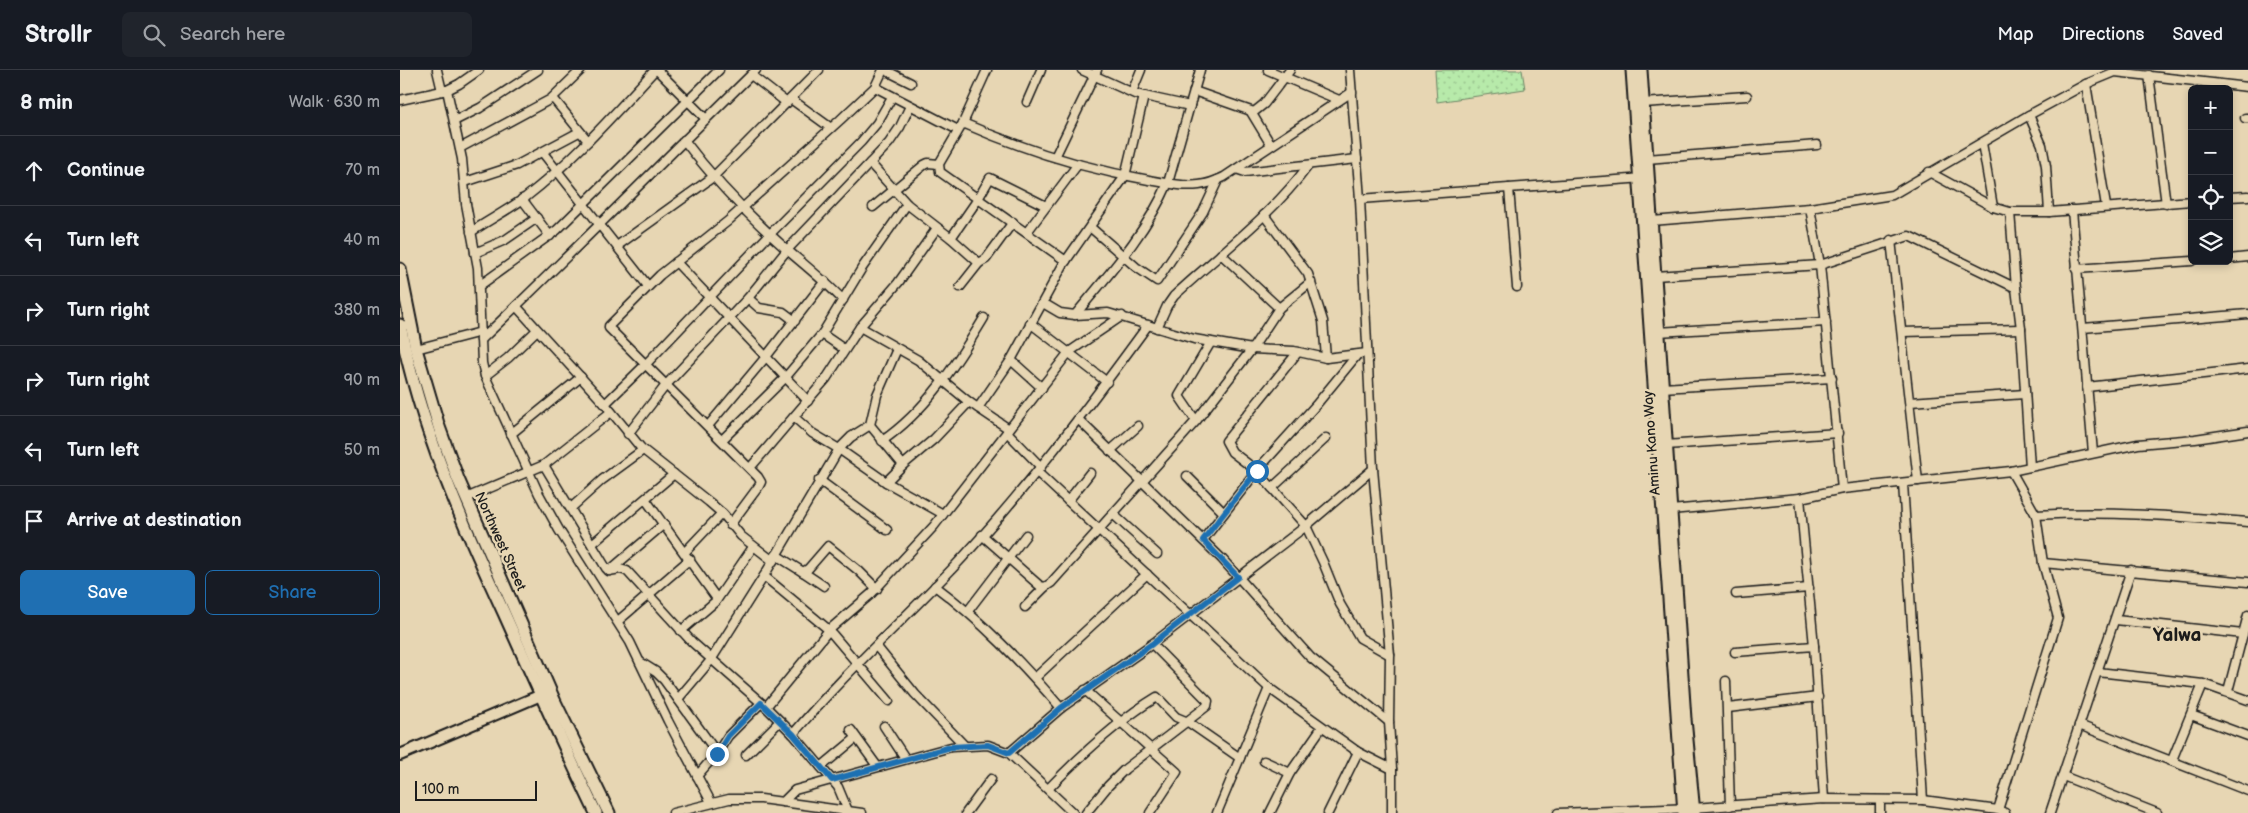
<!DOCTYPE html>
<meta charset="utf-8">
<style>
:root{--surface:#171b24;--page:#20242c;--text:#f1f3f6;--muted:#9ea1a6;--line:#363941;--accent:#1f6fb2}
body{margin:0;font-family:"Balsamiq Sans",sans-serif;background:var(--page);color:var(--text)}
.controls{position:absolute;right:15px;top:15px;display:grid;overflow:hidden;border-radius:8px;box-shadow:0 2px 8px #0003}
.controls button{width:45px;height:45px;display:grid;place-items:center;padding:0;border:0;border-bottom:1px solid var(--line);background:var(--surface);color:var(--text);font:25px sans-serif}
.scale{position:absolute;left:15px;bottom:12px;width:122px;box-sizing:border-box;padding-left:5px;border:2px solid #1c1c1c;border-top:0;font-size:14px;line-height:18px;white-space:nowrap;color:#1c1c1c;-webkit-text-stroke:4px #e7d6b3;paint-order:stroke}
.stop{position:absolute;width:15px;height:15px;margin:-11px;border:4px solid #1f6fb2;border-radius:50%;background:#fff}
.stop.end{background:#1f6fb2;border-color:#fff;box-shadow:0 1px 5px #0008}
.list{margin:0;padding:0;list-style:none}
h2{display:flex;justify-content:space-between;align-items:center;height:65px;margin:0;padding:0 20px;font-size:21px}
h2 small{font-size:16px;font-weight:400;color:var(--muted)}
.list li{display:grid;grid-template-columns:32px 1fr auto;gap:15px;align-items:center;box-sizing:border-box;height:70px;padding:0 20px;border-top:1px solid var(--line)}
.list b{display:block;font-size:19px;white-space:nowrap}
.list em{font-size:16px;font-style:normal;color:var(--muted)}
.actions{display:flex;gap:10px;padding:15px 20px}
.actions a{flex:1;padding:11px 0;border:1px solid var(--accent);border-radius:8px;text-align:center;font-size:18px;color:var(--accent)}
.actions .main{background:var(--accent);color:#fff}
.icon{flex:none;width:28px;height:28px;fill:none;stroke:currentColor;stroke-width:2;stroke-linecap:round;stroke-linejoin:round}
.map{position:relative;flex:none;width:1848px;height:743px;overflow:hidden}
header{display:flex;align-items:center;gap:30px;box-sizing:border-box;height:70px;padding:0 25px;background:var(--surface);border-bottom:1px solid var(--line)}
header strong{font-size:24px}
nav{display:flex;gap:28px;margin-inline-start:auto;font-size:18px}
.search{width:350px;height:45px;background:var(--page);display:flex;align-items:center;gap:12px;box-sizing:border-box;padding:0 18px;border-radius:8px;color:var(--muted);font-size:19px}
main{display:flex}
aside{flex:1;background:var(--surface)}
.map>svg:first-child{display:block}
</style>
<header>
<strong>Strollr</strong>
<div class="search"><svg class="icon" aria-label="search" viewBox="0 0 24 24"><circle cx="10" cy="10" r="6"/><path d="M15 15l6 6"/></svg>Search here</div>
<nav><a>Map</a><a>Directions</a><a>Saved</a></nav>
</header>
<main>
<aside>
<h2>8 min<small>Walk · 630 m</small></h2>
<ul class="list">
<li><svg class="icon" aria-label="ahead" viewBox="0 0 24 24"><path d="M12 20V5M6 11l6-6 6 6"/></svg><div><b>Continue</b></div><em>70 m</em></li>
<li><svg class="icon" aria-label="left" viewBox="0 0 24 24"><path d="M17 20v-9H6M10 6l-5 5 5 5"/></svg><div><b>Turn left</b></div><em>40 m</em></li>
<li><svg class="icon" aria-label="right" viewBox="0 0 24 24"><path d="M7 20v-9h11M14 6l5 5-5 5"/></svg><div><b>Turn right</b></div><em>380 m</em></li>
<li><svg class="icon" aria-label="right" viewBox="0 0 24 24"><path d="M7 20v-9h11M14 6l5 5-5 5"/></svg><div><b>Turn right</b></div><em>90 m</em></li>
<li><svg class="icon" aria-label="left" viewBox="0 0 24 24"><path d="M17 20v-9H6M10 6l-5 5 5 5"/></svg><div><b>Turn left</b></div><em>50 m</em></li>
<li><svg class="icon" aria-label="arrive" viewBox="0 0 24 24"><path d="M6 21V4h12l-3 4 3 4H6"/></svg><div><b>Arrive at destination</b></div></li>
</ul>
<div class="actions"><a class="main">Save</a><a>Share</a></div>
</aside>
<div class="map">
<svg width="1848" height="743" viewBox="0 0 1848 743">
<defs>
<pattern id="park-dots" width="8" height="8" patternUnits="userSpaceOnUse" patternTransform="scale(1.25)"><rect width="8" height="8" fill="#b7eaaa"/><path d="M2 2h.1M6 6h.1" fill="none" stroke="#9dc892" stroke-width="1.8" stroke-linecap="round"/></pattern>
</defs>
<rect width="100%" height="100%" fill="#e7d6b3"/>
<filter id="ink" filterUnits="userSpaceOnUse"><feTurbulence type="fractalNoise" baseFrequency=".02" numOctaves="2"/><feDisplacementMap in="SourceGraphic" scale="10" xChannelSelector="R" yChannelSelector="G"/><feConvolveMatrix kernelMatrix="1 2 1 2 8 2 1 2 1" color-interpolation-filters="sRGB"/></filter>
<g filter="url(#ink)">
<path fill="url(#park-dots)" stroke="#6a8363" d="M1035,0H1122L1125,19L1037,32Z"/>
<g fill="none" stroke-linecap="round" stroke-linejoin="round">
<g stroke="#1c1c1c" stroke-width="11">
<g id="minor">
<path d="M37,0L42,21"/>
<path d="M257,0L306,49"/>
<path d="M485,0L511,13"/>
<path d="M587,0L563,53L539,94L540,102L666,191"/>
<path d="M682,0L735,24L790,36"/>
<path d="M868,0L939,30"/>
<path d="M950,0L960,129L973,399L990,585L989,652L992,699V743"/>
<path d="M351,5L387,33"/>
<path d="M1749,5L1766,134"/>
<path d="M1686,14L1706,136"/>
<path d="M475,17L558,60"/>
<path d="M47,20L62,89L66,134L78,198L82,293L85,306L139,424L159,460L230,572L268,651L311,732"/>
<path d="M794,21L854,42L864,34L890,0"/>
<path d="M732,22L741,0"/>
<path d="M153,28L188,71"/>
<path d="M391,29L431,58"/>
<path d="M0,30L47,20L59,14L79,0"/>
<path d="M627,32L641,0"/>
<path d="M1243,33L1347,26"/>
<path d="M851,42L871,75"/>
<path d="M1629,45L1642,75L1646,96L1649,142"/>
<path d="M1845,48H1848"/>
<path d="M54,51L80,38L138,0"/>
<path d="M563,53C622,79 685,99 749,110C765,113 783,117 799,115C808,114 816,111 824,107L952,22"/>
<path d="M284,70C314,110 349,146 386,179C406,196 425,211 443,230"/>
<path d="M1582,73L1593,137"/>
<path d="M60,78L151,29L181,0"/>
<path d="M143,83L248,216"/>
<path d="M655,87L697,0"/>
<path d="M1247,89L1417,75"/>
<path d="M470,93L507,134L551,168L579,193L586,189L613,152"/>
<path d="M836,99L845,102L957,89"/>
<path d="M1529,102L1593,137L1610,142H1649L1792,131"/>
<path d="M65,112L117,95L179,62"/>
<path d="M1109,118L1117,217"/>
<path d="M1829,127L1848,126"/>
<path d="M122,129L150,166"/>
<path d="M960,129L1244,108"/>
<path d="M473,137L524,95L528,93L539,94"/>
<path d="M1410,138L1420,195L1442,419"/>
<path d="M1672,140L1693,383"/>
<path d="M1610,142L1616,218L1621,259L1630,397"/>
<path d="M864,145L908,204L923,251L926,288"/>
<path d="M1252,151L1410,138L1492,125L1629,45L1686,14L1715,2L1848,17"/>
<path d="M690,157L736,197L757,211L803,142L818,110"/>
<path d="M71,162C89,150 108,140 126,127C174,90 214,44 255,0"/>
<path d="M627,162L678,94"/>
<path d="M551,168L578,129L590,108L646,136"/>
<path d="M1491,170L1518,411"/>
<path d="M217,176L313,107L419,0"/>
<path d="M75,183L105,170L137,148"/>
<path d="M821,184L879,238"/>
<path d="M1829,189L1848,187"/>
<path d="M276,192L408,331"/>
<path d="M1676,199L1792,191"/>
<path d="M1255,206L1420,195L1509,166L1616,218"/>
<path d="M79,216L157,160L319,0"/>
<path d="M560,217L579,193"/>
<path d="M348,228L359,238L383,242L395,251"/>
<path d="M643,233L660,243L675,245L708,243L794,269L852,279L894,281L926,288L967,283"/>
<path d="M116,236L205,334L241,378L309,432L324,445L341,466L373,491"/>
<path d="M675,245C709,204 747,162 768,113L800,0"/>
<path d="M630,253L707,312"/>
<path d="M460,257L518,290L569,332L609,359"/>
<path d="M757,258L767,236L774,226C819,184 871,146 908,96"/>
<path d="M1683,258L1848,244"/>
<path d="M1258,262L1426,252"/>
<path d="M1503,262L1621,259"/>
<path d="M422,264L444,279"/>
<path d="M81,270C174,181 264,90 356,0"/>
<path d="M16,279L81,262"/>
<path d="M497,279L477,325L470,355L503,395"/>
<path d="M898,282L826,371L832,382L857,401L906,456L923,492L940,534L960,568L990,585"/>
<path d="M85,306L108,288L137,260"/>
<path d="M1687,317L1848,299"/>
<path d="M642,318L611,290L663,195L725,106L744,26"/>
<path d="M1262,318L1432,308"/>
<path d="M1510,332L1625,324"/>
<path d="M205,334L246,294L370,164L461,72L477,53L492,27"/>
<path d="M578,338L611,290"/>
<path d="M394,347L412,363L439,379L451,367L470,355"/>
<path d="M679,350L822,489L910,587L989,652"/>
<path d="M796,351L779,326L811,272"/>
<path d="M308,356L365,288L425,211"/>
<path d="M607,362L641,397"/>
<path d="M111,364L181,307"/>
<path d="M228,364L266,315L348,228L387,180L489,73L500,57L510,36"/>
<path d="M322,370L385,308L422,264L462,198L507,134"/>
<path d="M482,371C526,341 557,293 584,248"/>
<path d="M1266,375L1438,363"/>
<path d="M710,381L738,356"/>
<path d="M144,395L206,498L209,501L220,499L227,501L292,572L366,637L393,664L438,717L448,741"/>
<path d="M350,398L426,309L460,257L498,213L537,158"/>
<path d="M637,402L869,618L958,682L992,699"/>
<path d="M787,406L824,443"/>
<path d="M419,410L487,460"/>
<path d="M486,412L503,395L534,369L569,332"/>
<path d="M1503,413L1523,730"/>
<path d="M872,418L926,368"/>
<path d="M66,428L144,395L211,342"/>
<path d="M1400,428L1414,576L1424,729"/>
<path d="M246,430L317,529"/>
<path d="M668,431L690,403"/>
<path d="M171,438L202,410L243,380"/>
<path d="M1271,440L1400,428L1442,419L1611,401L1738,374L1795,369L1848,361"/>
<path d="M714,445L757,484"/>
<path d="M1636,445C1707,441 1777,446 1848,452"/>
<path d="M330,455L359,416L361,412L358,407L209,258V256L260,205L328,151L440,50L475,17L483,0"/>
<path d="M582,465L640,516L645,517L651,513L796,351L852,279L879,238L911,212"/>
<path d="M803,470L860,397L916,335L957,285"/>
<path d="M192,474L274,404"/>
<path d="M285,482L322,443"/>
<path d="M376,485L403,502L408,499L428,476L459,501L477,519"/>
<path d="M1643,493L1848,512"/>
<path d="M209,501L264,454"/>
<path d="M403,502L424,516"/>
<path d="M364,506L429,560L489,631"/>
<path d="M535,516C582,551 622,593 661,638"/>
<path d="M1336,524L1409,518"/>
<path d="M625,537L645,517"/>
<path d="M568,541L626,465"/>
<path d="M1716,550L1843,564"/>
<path d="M218,551L290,489"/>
<path d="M281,561L316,531L353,477"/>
<path d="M477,577L515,624L564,675"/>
<path d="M1335,582L1414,576"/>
<path d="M240,592L256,602L264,610L317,683"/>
<path d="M1698,602L1803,614L1848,630"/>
<path d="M635,608L747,504"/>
<path d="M1326,611L1330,736"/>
<path d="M685,620L777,702L750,743"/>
<path d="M1828,621L1848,545"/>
<path d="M278,629L311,590L364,506L439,379L486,412L543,444"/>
<path d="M366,637L429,560L471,524L534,456L669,282L722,246"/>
<path d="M1328,638L1418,627"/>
<path d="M1791,645L1848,666"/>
<path d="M1679,655L1848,721"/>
<path d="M484,656L505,688"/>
<path d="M451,660L477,696"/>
<path d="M393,664C442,606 498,555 551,500C623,424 686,340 748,255"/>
<path d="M609,683L661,638L752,574L906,456L973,399"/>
<path d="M346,685L380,651"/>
<path d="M1772,690L1803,614"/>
<path d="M864,691L890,703"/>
<path d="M421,697L456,668"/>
<path d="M297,706L317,683L328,666L361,633"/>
<path d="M1663,706L1757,743"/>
<path d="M648,719C680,686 717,651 757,627L776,647L788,652L840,688"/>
<path d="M1480,730V743"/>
<path d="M383,732L395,720L551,677L588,675L609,683L673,743"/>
<path d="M1598,740L1658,548L1643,493L1636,445L1611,401"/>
<path d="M273,743L329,729H361L462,743"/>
<path d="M566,743L591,709"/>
<path d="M686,743L708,716L725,699L807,636L808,631L752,574"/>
<path d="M817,743L869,618"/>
<path d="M870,743L890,703L922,657"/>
<path d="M928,743L958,682"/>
<path d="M1158,743L1293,738L1424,729L1523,730L1598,740L1605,743"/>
<path d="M1650,743L1731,500"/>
</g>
</g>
<g stroke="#1c1c1c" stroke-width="14">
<path id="tertiary" d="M0,685L141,625"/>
</g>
<g stroke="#1c1c1c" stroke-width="15">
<g id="secondary">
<path d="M1232,0L1284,743"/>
<path d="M1241,0L1285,649L1294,743"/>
<path d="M0,199L16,279L39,357L58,409L155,632L209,743"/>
<path d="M0,255C20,357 61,450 104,543C134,610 164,677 196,743"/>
</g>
</g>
<use href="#minor" stroke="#e7d6b3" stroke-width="8"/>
<use href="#tertiary" stroke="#e7d6b3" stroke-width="10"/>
<use href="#secondary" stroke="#e7d6b3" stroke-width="11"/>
</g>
</g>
<g fill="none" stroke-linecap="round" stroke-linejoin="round" filter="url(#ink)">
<path stroke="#1f6fb2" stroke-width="6" d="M317,684L328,666L361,633L393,664L432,710L551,677L588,675L609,683L661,638L752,574L838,507L803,470L857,401"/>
</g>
<g text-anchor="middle" stroke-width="5" stroke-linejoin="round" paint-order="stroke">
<g font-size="14" fill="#1c1c1c" stroke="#e7d6b3">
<text transform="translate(1251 373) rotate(-94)" y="5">Aminu Kano Way</text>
<text transform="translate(101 471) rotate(66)" y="5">Northwest Street</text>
</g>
<g font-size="19" font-weight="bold" fill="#1c1c1c" stroke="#e7d6b3">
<text x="1777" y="571">Yalwa</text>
</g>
</g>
</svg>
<div class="controls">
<button>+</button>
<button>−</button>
<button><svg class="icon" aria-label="locate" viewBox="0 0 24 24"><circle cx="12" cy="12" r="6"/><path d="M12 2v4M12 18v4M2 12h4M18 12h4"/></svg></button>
<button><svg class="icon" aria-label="layers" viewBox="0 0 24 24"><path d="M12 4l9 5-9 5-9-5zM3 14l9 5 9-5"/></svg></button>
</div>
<div class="scale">100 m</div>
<div class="stop" style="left:857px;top:401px"></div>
<div class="stop end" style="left:317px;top:684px"></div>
</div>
</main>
